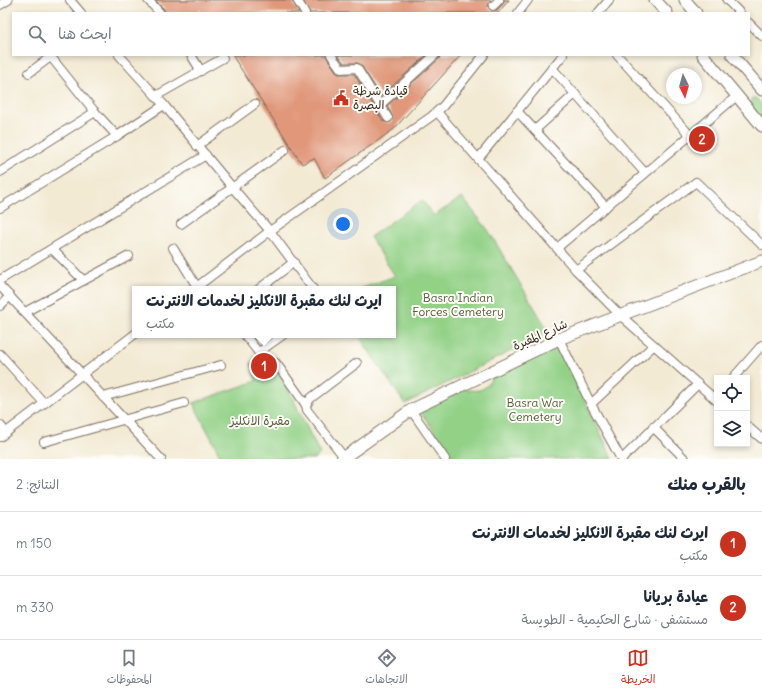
<!DOCTYPE html>
<html lang="ar">
<meta charset="utf-8">
<style>
:root{--surface:#fff;--page:#f2f2f3;--text:#1f2937;--muted:#747a83;--line:#e0e1e3;--accent:#c8321e}
body{margin:0;font-family:Delius,"Playpen Sans Arabic",sans-serif;background:var(--page);color:var(--text);direction:rtl}
.controls{position:absolute;right:12px;bottom:12px;display:grid;overflow:hidden;border-radius:0px;box-shadow:0 2px 6px #0003}
.controls button{width:36px;height:36px;display:grid;place-items:center;padding:0;border:0;border-bottom:1px solid var(--line);background:var(--surface);color:var(--text);font:20px sans-serif}
.compass{position:absolute;left:666px;top:68px;width:36px;height:36px;border-radius:50%;background:var(--surface);box-shadow:0 2px 6px #0003;rotate:175deg}
.you{position:absolute;left:343px;top:224px;width:14px;height:14px;margin:-10px;border:3px solid #fff;border-radius:50%;background:#1a73e8;box-shadow:0 0 0 6px #1a73e833}
.badge{display:grid;place-items:center;width:26px;height:26px;border-radius:50%;background:var(--accent);color:#fff;font-size:13px;font-weight:700}
.pin{position:absolute;translate:-50% -50%;border:2px solid #fff;box-shadow:0 1px 4px #0006}
.popup{position:absolute;left:132px;top:286px;width:264px;height:52px;box-sizing:border-box;display:grid;place-content:center;border-radius:0px;background:var(--surface);filter:drop-shadow(0 1px 3px #0005);font-size:13px;white-space:nowrap;color:var(--muted)}
.popup b{font-size:15px;color:var(--text)}
.popup::after{content:'';position:absolute;left:50%;top:100%;margin-left:-8px;border:8px solid transparent;border-top-color:var(--surface)}
.list{margin:0;padding:0;list-style:none}
h2{display:flex;justify-content:space-between;align-items:center;height:52px;margin:0;padding:0 16px;font-size:17px}
h2 small{font-size:13px;font-weight:400;color:var(--muted)}
.list li{display:grid;grid-template-columns:26px 1fr auto;gap:12px;align-items:center;box-sizing:border-box;height:64px;padding:0 16px;border-top:1px solid var(--line)}
.list b{display:block;font-size:15px;white-space:nowrap}
.list p{margin:0;font-size:13px;white-space:nowrap;color:var(--muted)}
.list em{font-size:13px;font-style:normal;color:var(--muted)}
.icon{flex:none;width:22px;height:22px;fill:none;stroke:currentColor;stroke-width:2;stroke-linecap:round;stroke-linejoin:round}
.map{position:relative;flex:none;width:762px;height:459px;overflow:hidden;direction:ltr}
.search{position:absolute;background:var(--surface);box-shadow:0 2px 6px #0003;left:12px;right:12px;top:12px;height:44px;display:flex;align-items:center;gap:10px;box-sizing:border-box;padding:0 14px;border-radius:0px;color:var(--muted);font-size:15px}
.sheet{height:180px;background:var(--surface)}
nav{display:flex;justify-content:space-around;align-items:center;box-sizing:border-box;height:56px;border-top:1px solid var(--line);background:var(--surface);font-size:11px;color:var(--muted)}
nav a{display:grid;justify-items:center;gap:2px}
nav .on{color:var(--accent)}
.map>svg:first-child{display:block}
</style>
<div class="map">
<svg width="762" height="459" viewBox="0 0 762 459">
<rect width="100%" height="100%" fill="#fdfcf7"/>
<filter id="ink" filterUnits="userSpaceOnUse"><feTurbulence type="fractalNoise" baseFrequency=".025" numOctaves="2"/><feDisplacementMap in="SourceGraphic" scale="8" xChannelSelector="R" yChannelSelector="G"/><feConvolveMatrix kernelMatrix="1 2 1 2 8 2 1 2 1" color-interpolation-filters="sRGB"/></filter>
<filter id="wash" filterUnits="userSpaceOnUse"><feTurbulence type="fractalNoise" baseFrequency=".012" numOctaves="4" result="noise"/><feDisplacementMap in="SourceGraphic" scale="16" xChannelSelector="R" yChannelSelector="G"/><feGaussianBlur stdDeviation="0.9" result="paint"/><feColorMatrix in="noise" values="0 0 0 0 0 0 0 0 0 0 0 0 0 0 0 0 0 1.4 0 .05"/><feComposite in="paint" operator="in"/></filter>
<g filter="url(#wash)">
<rect width="100%" height="100%" fill="#f3ead4"/>
<g fill="#93d187" stroke="#677e52">
<path d="M752,98H756L762,105V120L751,107L750,102Z"/>
<path d="M462,197L488,230L549,332L405,404L358,335H393V289H360L395,276L370,237L422,200L434,216Z"/>
<path d="M558,344L613,459H454L420,411L465,389C480,393 488,389 493,374Z"/>
<path d="M272,356L320,454L314,459H222L193,403L256,381L251,363Z"/>
</g>
<g id="blocks">
<g fill="#e0977a">
<path d="M155,0H292L299,13H204L201,10L196,13H165L164,9Z"/>
<path d="M303,0H491L488,4V7L492,11L497,10L503,4L504,0H509L498,13H310Z"/>
<path d="M232,55H326L327,58L338,74H354L383,121L388,123L391,122L393,117L387,106L439,59L440,55H461L394,129L325,178L314,158L302,164Z"/>
<path d="M338,55H427L381,96L361,65L357,63H344Z"/>
</g>
</g>
</g>
<g filter="url(#ink)">
<use href="#blocks" fill-opacity="0" stroke="#7b6d5e" stroke-width="1"/>
<g fill="none" stroke-linecap="round" stroke-linejoin="round">
<g stroke="#7b6d5e" stroke-width="10">
<g id="minor">
<path d="M70,0L81,13"/>
<path d="M148,0L160,13"/>
<path d="M297,0L305,13"/>
<path d="M727,0L740,13"/>
<path d="M0,5L8,0"/>
<path d="M493,6L499,0"/>
<path d="M518,13L528,0"/>
<path d="M598,13L609,0"/>
<path d="M749,23L762,36"/>
<path d="M119,55L164,105L232,187L270,231L313,289"/>
<path d="M191,55L201,71"/>
<path d="M331,55L341,69L357,68L380,105"/>
<path d="M617,55L690,135"/>
<path d="M51,57L95,112L117,136"/>
<path d="M552,68L645,173"/>
<path d="M29,73L53,55"/>
<path d="M156,96L223,58"/>
<path d="M517,111L606,207"/>
<path d="M437,112L576,270L620,315L717,401"/>
<path d="M388,118L380,105L435,55"/>
<path d="M535,130L575,94"/>
<path d="M197,146L255,104"/>
<path d="M478,159L563,55"/>
<path d="M0,172L95,112"/>
<path d="M0,208L117,136L164,105"/>
<path d="M181,224L285,150"/>
<path d="M173,248L197,287"/>
<path d="M557,248L738,95"/>
<path d="M52,249L83,280"/>
<path d="M576,270L696,182L762,245"/>
<path d="M0,280L206,155"/>
<path d="M0,286L161,459"/>
<path d="M194,289L270,231L432,116L443,106L484,55"/>
<path d="M259,289L294,262"/>
<path d="M0,306L10,296"/>
<path d="M25,312L129,256"/>
<path d="M245,335L262,357"/>
<path d="M559,339L591,404L621,459"/>
<path d="M259,352L283,335"/>
<path d="M0,354L44,403"/>
<path d="M276,363L306,405L307,410L344,457"/>
<path d="M733,378L762,345"/>
<path d="M103,397L221,365"/>
<path d="M591,404L654,345"/>
<path d="M306,405L311,398L357,363"/>
<path d="M411,410L445,459"/>
<path d="M0,425L6,432"/>
<path d="M747,426L762,439"/>
<path d="M653,427L685,459"/>
<path d="M0,437L135,334"/>
<path d="M44,442L184,403"/>
<path d="M622,459L698,384"/>
</g>
</g>
<g stroke="#7b6d5e" stroke-width="13">
<g id="major">
<path d="M655,0L667,13"/>
<path d="M685,0L696,13"/>
<path d="M703,55L762,126"/>
<path d="M732,55L762,90"/>
<path d="M342,459L411,410L559,339L762,261"/>
</g>
</g>
<use href="#minor" stroke="#fff" stroke-width="8"/>
<use href="#major" stroke="#fff" stroke-width="11"/>
</g>
</g>
<defs>
<g id="civic-bare" transform="scale(1.2)"><path d="M-.6-6.5H3V-4.5H.6V-3L4-1V1h2V6H-6V1h2V-1L-.6-3ZM-1.2 2.5V6h2.4V2.5Z" fill="#c8321e" stroke="#fdfcf7" stroke-width="2.5" paint-order="stroke"/></g>
</defs>
<g fill-rule="evenodd">
<use href="#civic-bare" x="341" y="98"/>
</g>
<g text-anchor="middle" stroke-width="4" stroke-linejoin="round" paint-order="stroke">
<g font-size="12" fill="#3b2a1e" stroke="#fdfcf7" text-anchor="start">
<text x="353" y="95">قيادة شرطة<tspan x="353" dy="14">البصرة</tspan></text>
</g>
<g font-size="12" fill="#555c3e" stroke="#fdfcf7">
<text x="458" y="302">Basra Indian<tspan x="458" dy="14">Forces Cemetery</tspan></text>
<text x="535" y="407">Basra War<tspan x="535" dy="14">Cemetery</tspan></text>
<text x="260" y="425">مقبرة الانكليز</text>
</g>
<g font-size="12" fill="#3b2a1e" stroke="#fdfcf7">
<text transform="translate(540 335) rotate(-24)" y="4">شارع المقبرة</text>
</g>
</g>
</svg>
<div class="controls">
<button><svg class="icon" aria-label="locate" viewBox="0 0 24 24"><circle cx="12" cy="12" r="6"/><path d="M12 2v4M12 18v4M2 12h4M18 12h4"/></svg></button>
<button><svg class="icon" aria-label="layers" viewBox="0 0 24 24"><path d="M12 4l9 5-9 5-9-5zM3 14l9 5 9-5"/></svg></button>
</div>
<svg class="compass" viewBox="-18 -18 36 36"><path d="M0-13l5 13h-10z" fill="#e53935"/><path d="M0 13l5-13h-10z" fill="#747a83"/></svg>
<div class="you"></div>
<div class="pin badge" style="left:264px;top:366px">1</div>
<div class="popup"><b>ايرث لنك مقبرة الانكليز لخدمات الانترنت</b>مكتب</div>
<div class="pin badge" style="left:702px;top:139px">2</div>
<div class="search"><svg class="icon" aria-label="search" viewBox="0 0 24 24"><circle cx="10" cy="10" r="6"/><path d="M15 15l6 6"/></svg>ابحث هنا</div>
</div>
<section class="sheet">
<h2>بالقرب منك<small>النتائج: 2</small></h2>
<ul class="list">
<li><span class="badge">1</span><div><b>ايرث لنك مقبرة الانكليز لخدمات الانترنت</b><p>مكتب</p></div><em>150 m</em></li>
<li><span class="badge">2</span><div><b>عيادة بريانا</b><p>مستشفى · شارع الحكيمية - الطويسة</p></div><em>330 m</em></li>
</ul>
</section>
<nav>
<a class="on"><svg class="icon" aria-label="map" viewBox="0 0 24 24"><path d="M3 6l6-2 6 2 6-2v14l-6 2-6-2-6 2zM9 4v14M15 6v14"/></svg>الخريطة</a>
<a><svg class="icon" aria-label="directions" viewBox="0 0 24 24"><path d="M12 3l9 9-9 9-9-9zM9 14v-3h6M13 9l2 2-2 2"/></svg>الاتجاهات</a>
<a><svg class="icon" aria-label="saved" viewBox="0 0 24 24"><path d="M7 4h10v16l-5-4-5 4z"/></svg>المحفوظات</a>
</nav>
